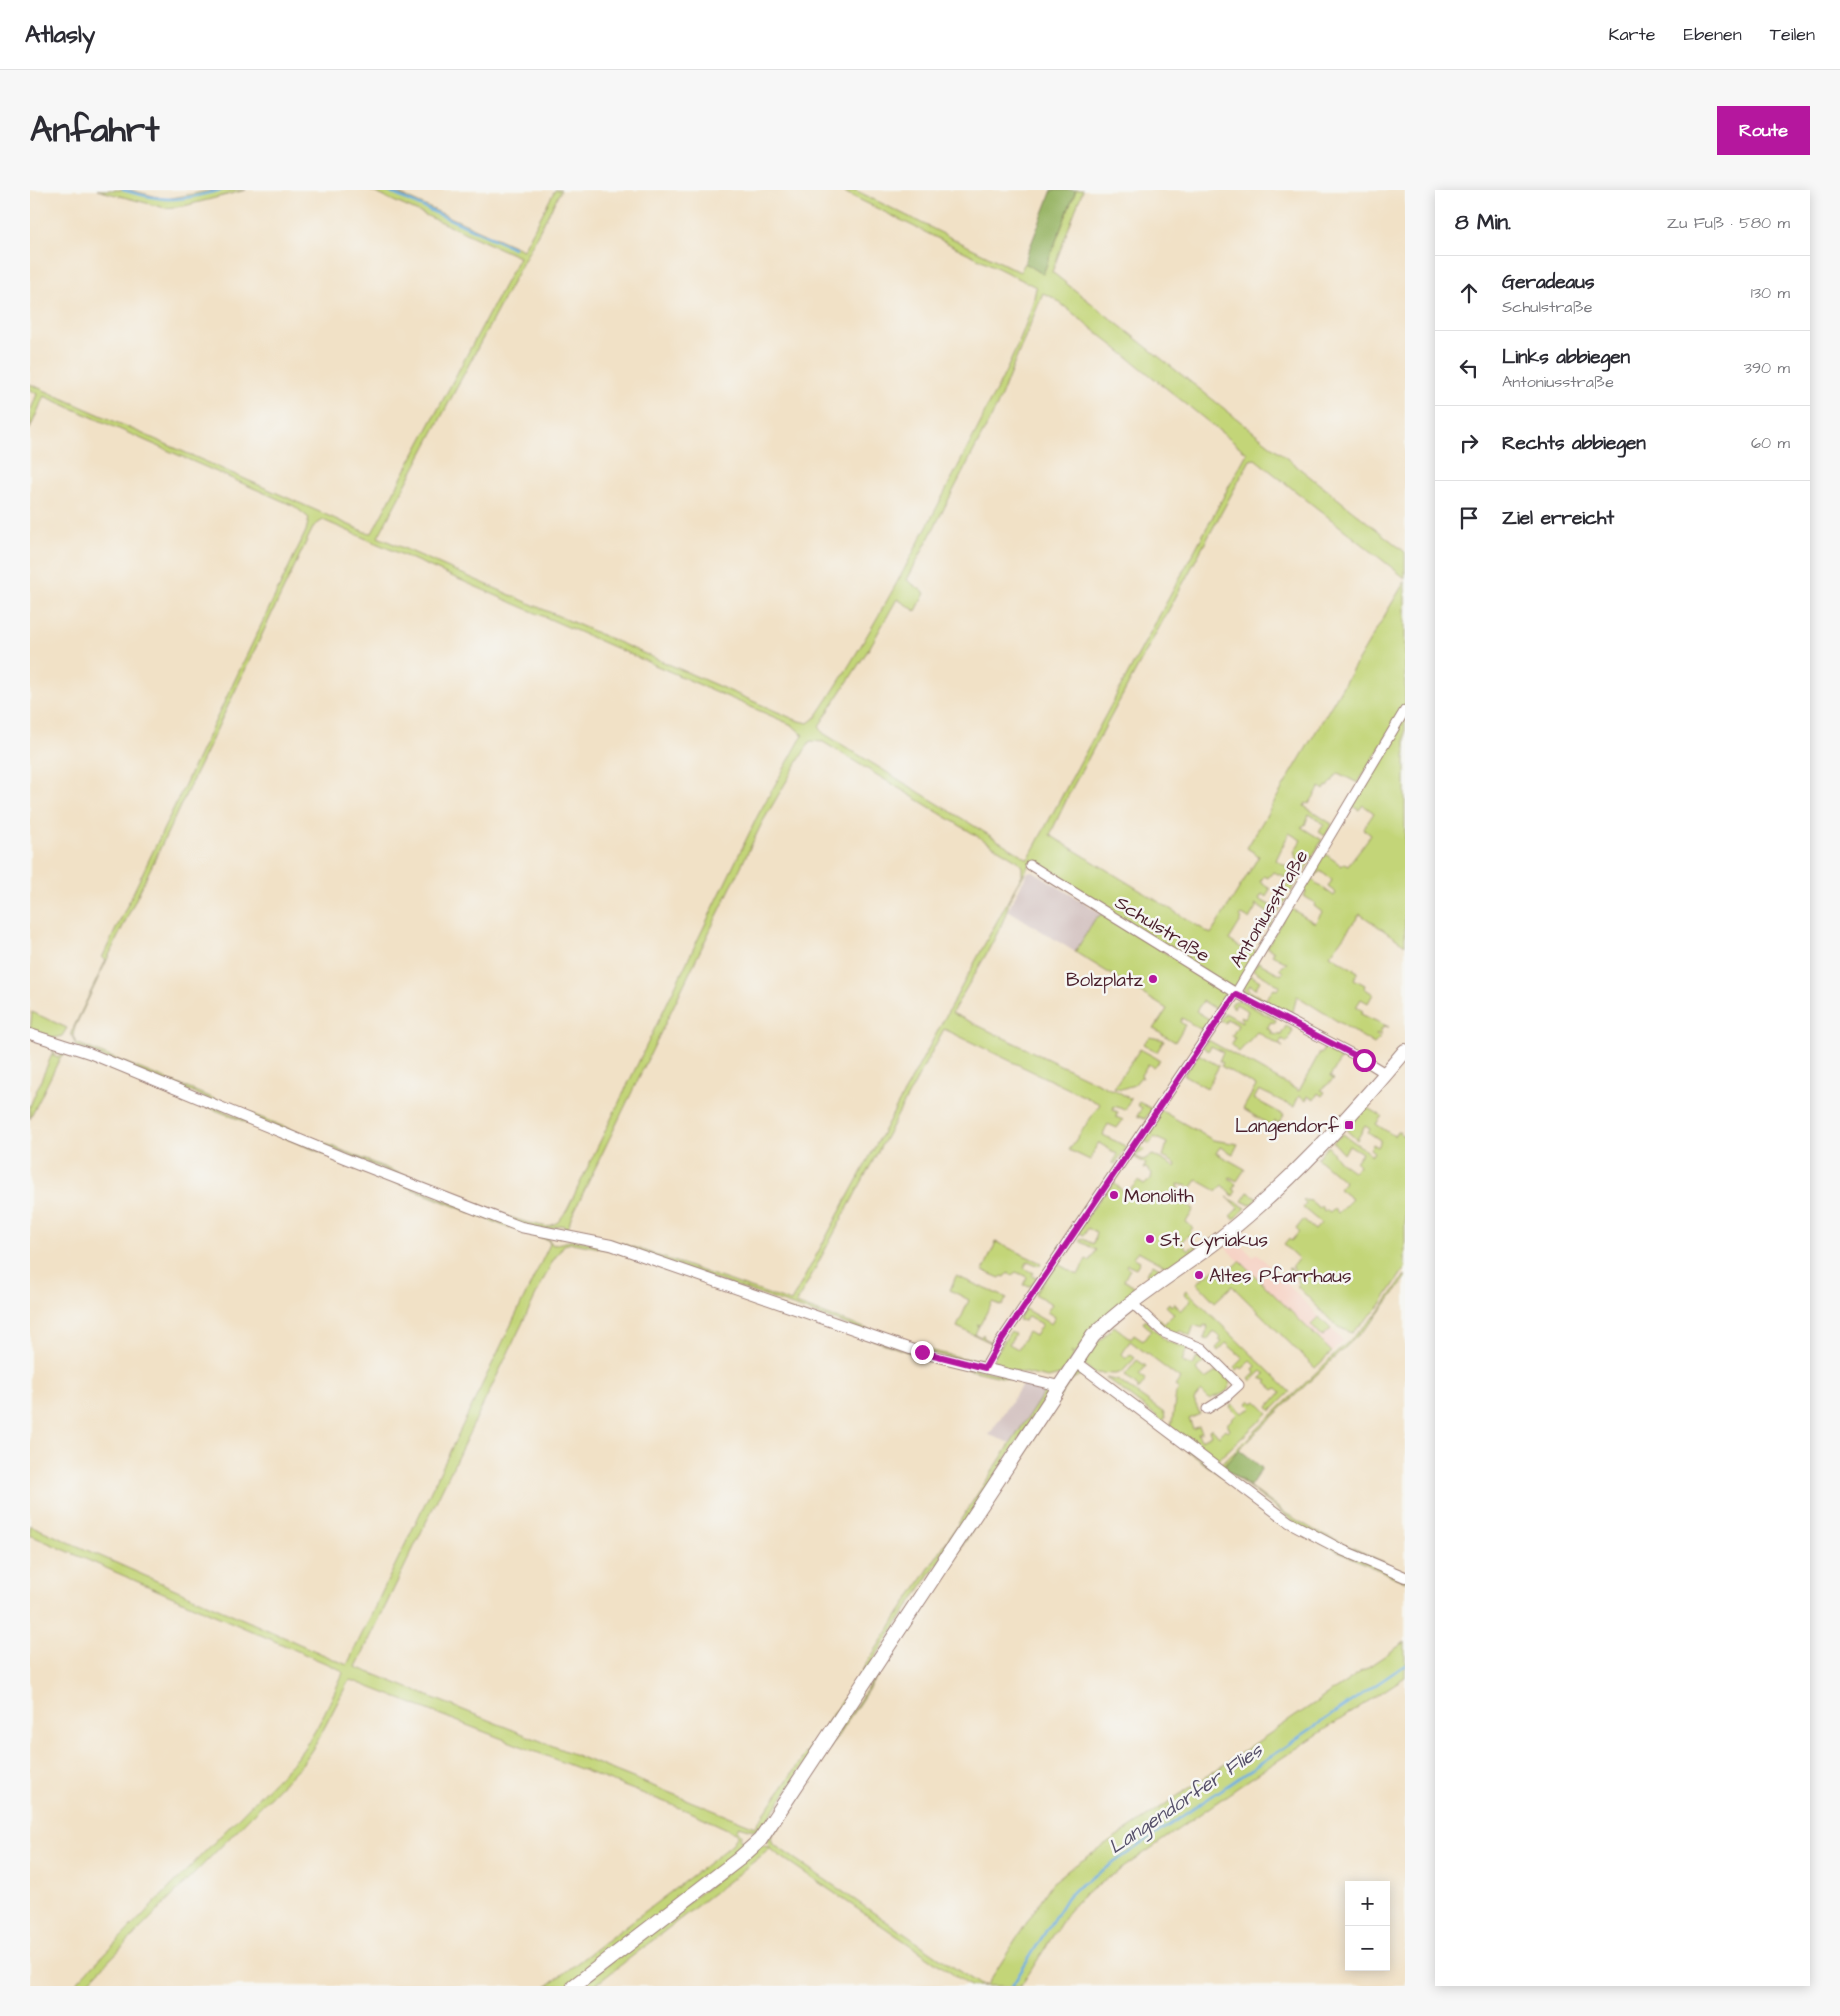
<!DOCTYPE html>
<html lang="de">
<meta charset="utf-8">
<style>
:root{--surface:#fff;--page:#f7f7f7;--text:#2b2b33;--muted:#7c7c81;--line:#e1e1e2;--accent:#b5179e}
body{margin:0;font-family:"Architects Daughter",sans-serif;background:var(--page);color:var(--text)}
.controls{position:absolute;right:15px;bottom:15px;display:grid;overflow:hidden;border-radius:0px;box-shadow:0 2px 12px #0003}
.controls button{width:45px;height:45px;display:grid;place-items:center;padding:0;border:0;border-bottom:1px solid var(--line);background:var(--surface);color:var(--text);font:25px sans-serif}
.stop{position:absolute;width:15px;height:15px;margin:-11px;border:4px solid #b5179e;border-radius:50%;background:#fff}
.stop.end{background:#b5179e;border-color:#fff;box-shadow:0 1px 5px #0008}
.list{margin:0;padding:0;list-style:none}
h2{display:flex;justify-content:space-between;align-items:center;height:65px;margin:0;padding:0 20px;font-size:21px}
h2 small{font-size:16px;font-weight:400;color:var(--muted)}
.list li{display:grid;grid-template-columns:32px 1fr auto;gap:15px;align-items:center;box-sizing:border-box;height:75px;padding:0 20px;border-top:1px solid var(--line)}
.list b{display:block;font-size:19px;white-space:nowrap}
.list p{margin:0;font-size:16px;white-space:nowrap;color:var(--muted)}
.list em{font-size:16px;font-style:normal;color:var(--muted)}
.icon{flex:none;width:28px;height:28px;fill:none;stroke:currentColor;stroke-width:2;stroke-linecap:round;stroke-linejoin:round}
.map{position:relative;flex:none;width:1375px;height:1796px;overflow:hidden;border-radius:0px}
header{display:flex;align-items:center;gap:30px;box-sizing:border-box;height:70px;padding:0 25px;background:var(--surface);border-bottom:1px solid var(--line)}
header strong{font-size:24px}
nav{display:flex;gap:28px;margin-inline-start:auto;font-size:18px}
.intro{display:flex;align-items:center;justify-content:space-between;box-sizing:border-box;height:120px;padding:0 30px}
h1{margin:0;font-size:35px}
.button{padding:12px 22px;border-radius:0px;background:var(--accent);color:#fff;font-size:18px;font-weight:700}
main{display:flex;gap:30px;padding:0 30px}
aside{flex:1;background:var(--surface);border-radius:0px;box-shadow:0 2px 12px #0003}
.map>svg:first-child{display:block}
</style>
<header>
<strong>Atlasly</strong>
<nav><a>Karte</a><a>Ebenen</a><a>Teilen</a></nav>
</header>
<div class="intro"><h1>Anfahrt</h1><a class="button">Route</a></div>
<main>
<div class="map">
<svg width="1375" height="1796" viewBox="0 0 1375 1796">
<rect width="100%" height="100%" fill="#f6f6f2"/>
<filter id="ink" filterUnits="userSpaceOnUse"><feTurbulence type="fractalNoise" baseFrequency=".02" numOctaves="2"/><feDisplacementMap in="SourceGraphic" scale="10" xChannelSelector="R" yChannelSelector="G"/><feConvolveMatrix kernelMatrix="1 2 1 2 8 2 1 2 1" color-interpolation-filters="sRGB"/></filter>
<filter id="wash" filterUnits="userSpaceOnUse"><feTurbulence type="fractalNoise" baseFrequency=".0096" numOctaves="4" result="noise"/><feDisplacementMap in="SourceGraphic" scale="20" xChannelSelector="R" yChannelSelector="G"/><feGaussianBlur stdDeviation="1.12" result="paint"/><feColorMatrix in="noise" values="0 0 0 0 0 0 0 0 0 0 0 0 0 0 0 0 0 1.4 0 .05"/><feComposite in="paint" operator="in"/></filter>
<g filter="url(#wash)">
<rect width="100%" height="100%" fill="#f1e1c6"/>
<path fill="#f6d2c4" d="M1203,1046L1223,1067L1227,1063L1313,1151L1302,1162L1198,1060L1193,1053Z"/>
<g fill="#d1bfbe">
<path d="M1003,681L1072,724L1065,729L1045,762L978,720L998,682Z"/>
<path d="M994,1192L1018,1198L981,1253L959,1245Z"/>
</g>
<g fill="#c3d578" stroke="#867a52" fill-rule="evenodd">
<path d="M67,0H100L136,9L184,0H216L154,16L135,18Z"/>
<path d="M339,0H360L493,60L525,0H531L348,347L766,530L778,533L786,527C850,432 899,332 952,230C955,218 961,210 967,199C980,174 1003,123 1006,97L810,0H825L990,82L995,73L1013,84L1046,0H1053L1022,82L1375,362V388L1225,269L1220,270L1040,602L1020,645L1181,744L1229,666L1217,658L1375,391V517L1328,593L1308,583L1298,597L1296,596L1294,600L1290,597L1279,614L1276,613L1274,616L1302,634L1295,646L1289,642L1294,634L1279,624L1275,635L1271,637L1292,650L1274,681L1269,677L1264,662L1271,650L1259,643L1246,670L1271,685L1261,702L1255,699L1261,689L1243,682L1238,688L1234,686L1230,692L1240,699L1236,707L1232,704L1229,709L1243,717L1251,705L1257,708L1239,736H1230L1238,723L1225,714L1226,717L1219,729L1212,725L1210,727L1212,729L1199,750L1213,759L1216,755L1226,761L1208,796L1202,797L1196,795L1000,673L979,711C976,737 936,797 922,823L1082,900L1110,859L1130,870L1123,877L1118,874L1111,885L1113,888L1111,887L1104,895L1091,899L1085,897L1083,899L1101,909L1095,920L1084,916L1083,920L1088,922L1086,927L1093,930L1087,938L1078,934L1073,945L1097,957L1085,974L1082,973L1087,964L1069,953L1067,954L1060,970L1039,960L1070,914L914,839L766,1114L897,1160L944,1170C956,1168 959,1164 964,1154L927,1137L939,1110L920,1100L926,1086L977,1108L972,1116L962,1112L950,1135L947,1134L949,1136L945,1144L951,1147L953,1144L954,1148L965,1154L954,1172L947,1174L893,1161L572,1050L538,1042L535,1036L529,1035C515,1045 495,1035 480,1030L46,856L41,843L76,770L72,768L276,341L279,328L264,316L14,206L0,239V222L7,204L0,200V194L335,342L342,343L489,67ZM1013,103L1024,108L1217,263L998,669L793,543L789,536L840,457L867,409L886,421L895,403L877,390L967,216ZM293,330L762,535L773,545L728,625L537,1020L528,1032L518,1037L498,1033L470,1024L46,853L43,846L44,839L279,346L284,336ZM780,551L793,552L988,671L992,677V685L761,1112L597,1055L538,1039L541,1028L732,633Z"/>
<path d="M1375,523V755L1330,724L1300,765L1328,782L1324,789L1335,795L1334,798L1343,804L1338,813L1331,809L1326,817L1333,821L1331,824L1359,837L1354,836L1351,839V846L1347,843L1346,845L1350,848L1344,854L1267,806L1261,829L1215,805L1213,797L1220,785L1230,791L1225,799L1221,795L1218,797V800L1235,810L1244,799L1247,800L1250,796L1223,780L1228,772L1251,785L1253,782L1249,779L1257,773L1242,765L1244,762L1237,757L1260,718L1285,733L1292,722L1284,716L1285,713L1274,706L1276,702L1271,699L1278,687L1304,706L1306,703L1298,697L1302,690L1290,681L1286,686L1283,680L1294,663L1312,676L1314,673L1318,675L1341,645L1333,639L1344,623L1333,615L1329,620L1322,616Z"/>
<path d="M1072,724L1199,802V806L1189,821L1173,811L1166,821L1182,831L1175,842L1152,828L1150,832L1155,835L1145,852L1124,839L1137,819L1045,762L1065,729Z"/>
<path d="M1209,810L1246,830L1245,833L1241,832L1237,838L1242,841L1241,844L1251,845L1256,836L1263,840L1257,852L1252,849L1249,854L1253,857L1227,842L1209,862L1201,855L1205,848L1202,846L1208,835L1197,829L1195,833L1190,831L1195,823L1212,832L1211,826L1215,828L1218,821L1206,814L1204,818L1201,815L1203,812Z"/>
<path d="M2,822L37,838L32,846L24,848L0,841Z"/>
<path d="M0,847C12,851 24,851 24,866L28,867C38,855 51,863 63,867L305,967L476,1034L516,1046L523,1055L543,1050L570,1054L872,1159L917,1172L996,1190L997,1193L910,1173L582,1060L542,1053L534,1055L522,1072L326,1477L725,1637L812,1511L1017,1198L1002,1194L1005,1192L1017,1196L1019,1204L733,1637L727,1641L709,1636L707,1639L711,1645L710,1650L712,1652L718,1648L721,1649L719,1655L537,1796H517L680,1672L703,1653L708,1644L663,1623L321,1490L318,1492L287,1552L273,1573L54,1796H43L264,1571C286,1545 299,1514 313,1483L309,1479L0,1345V1335L317,1475L520,1054L518,1050L474,1036L41,862L31,866L0,929V916L23,862L22,858Z"/>
<path d="M1120,847L1134,850L1127,862L1113,854Z"/>
<path d="M1178,850L1269,901L1290,862L1292,863L1295,856L1313,865L1300,887L1304,889L1291,900L1295,902L1292,906L1288,903L1284,910L1278,906L1276,910L1269,905L1264,917L1229,900L1224,909L1254,925L1249,933L1245,931L1242,936L1213,919L1226,896L1191,876L1193,873L1189,871L1193,862L1181,856L1178,861L1173,857Z"/>
<path d="M1168,864L1189,876L1177,898L1154,885Z"/>
<path d="M1109,912L1122,919L1115,929L1107,926L1112,918L1107,915Z"/>
<path d="M1335,916L1352,926L1346,934L1364,946L1368,941L1375,947V1078L1349,1117L1322,1143L1306,1136L1268,1097L1267,1088L1258,1079L1260,1078L1278,1093L1263,1078V1074L1269,1069L1254,1055L1259,1049L1261,1051L1269,1042L1266,1039L1273,1030L1285,1040L1291,1033L1273,1018L1276,1014L1273,1011L1274,1010L1281,1011L1289,1018L1291,1016L1294,1021L1296,1020L1300,1023L1304,1019L1308,1023L1322,1009L1309,999L1315,992L1287,968L1298,956L1309,971L1324,982L1329,975L1326,972L1332,963L1319,955L1314,964L1303,952L1313,944L1342,965L1344,962L1340,959L1343,954L1348,957L1350,953V950L1338,942L1340,939L1335,936L1327,950L1317,941Z"/>
<path d="M1130,920L1183,950L1208,954L1203,964L1190,957L1186,963L1215,979L1207,991L1200,987L1199,988L1206,994L1203,999L1206,1001L1203,1006L1193,995L1187,1001L1167,990L1162,997L1148,994L1149,1003L1155,1004L1153,1012L1164,1019L1156,1032L1163,1038L1160,1041L1162,1047L1158,1045L1151,1052L1158,1060L1165,1055L1168,1058L1139,1078L1108,1061L1103,1067L1110,1071L1106,1078L1097,1074L1096,1076L1100,1079L1094,1090L1111,1102L1045,1163L1041,1162L1044,1166L1030,1185L1018,1188L963,1176L961,1172L980,1142L985,1144L979,1154L988,1159L998,1142L1005,1146L1012,1134L998,1126L995,1131L988,1130L995,1119L1021,1134L1025,1127L1017,1122L1022,1114L1005,1104L1026,1073L1048,1085L1056,1069L1060,1071L1066,1060L1049,1051L1051,1048L1063,1054L1066,1043L1058,1038L1054,1045L1047,1042L1082,991L1096,1004L1108,991L1114,995L1121,989L1122,983L1116,978L1113,979L1116,974L1104,967H1098L1106,955L1115,960L1105,966L1113,970L1123,965L1145,977L1146,974L1133,967L1137,953L1124,947L1120,954L1111,948Z"/>
<path d="M1218,1002L1228,1008L1220,1015L1212,1011Z"/>
<path d="M1197,1007L1216,1018L1204,1029L1200,1026L1208,1018Z"/>
<path d="M966,1052L1011,1073L1009,1076L998,1071L994,1078L1004,1083L1002,1086L1007,1088L1001,1096L993,1095L997,1087L986,1082L982,1085L978,1083L975,1087L972,1086L970,1088L953,1081Z"/>
<path d="M1210,1071L1302,1162L1285,1178L1202,1096L1185,1112L1167,1093L1184,1079L1193,1087L1195,1085L1193,1082L1201,1077L1203,1078Z"/>
<path d="M1123,1074L1133,1080L1123,1088L1116,1084Z"/>
<path d="M1375,1085V1089L1345,1129L1209,1259L1193,1277L1255,1323L1284,1340L1375,1382L1272,1338L1190,1275L1348,1123Z"/>
<path d="M1156,1100L1260,1202L1241,1221L1238,1217L1251,1202L1247,1198L1244,1200L1236,1193L1238,1191L1231,1188L1235,1184L1232,1181L1221,1191L1219,1189L1225,1183L1223,1180L1226,1176L1221,1171L1212,1179L1210,1177L1207,1180L1204,1177L1213,1168L1196,1153L1188,1161L1186,1158L1192,1152L1189,1150L1191,1148L1184,1141L1177,1150L1174,1148L1178,1137L1174,1135L1173,1138L1164,1135L1160,1146L1150,1140L1145,1144L1136,1141L1124,1129L1126,1127L1134,1134L1144,1124L1136,1116L1139,1113L1141,1116L1144,1113L1151,1121L1161,1110L1154,1103Z"/>
<path d="M1289,1127L1301,1139L1292,1147L1281,1135Z"/>
<path d="M1115,1130L1136,1151L1157,1158L1152,1172L1163,1176L1167,1167L1175,1171L1166,1180L1175,1189L1189,1180L1200,1192C1200,1204 1188,1205 1179,1209L1171,1201L1164,1210L1170,1224L1159,1229L1163,1239L1169,1236L1172,1242L1168,1244L1171,1250L1181,1245L1179,1240L1182,1238L1189,1246L1196,1239L1198,1241L1200,1239L1197,1234L1207,1224L1200,1217L1202,1214L1212,1223L1222,1218L1217,1213L1220,1210L1223,1213L1226,1211L1238,1223L1188,1270H1181L1138,1240L1142,1232L1146,1203L1149,1199L1145,1196L1150,1189L1100,1151L1092,1164L1096,1168L1100,1164L1105,1168L1092,1182L1085,1184L1064,1183L1054,1175L1053,1168L1084,1136L1101,1149L1104,1145L1113,1151L1121,1140L1113,1133Z"/>
<path d="M1107,1170L1116,1176L1109,1185L1116,1190L1108,1201V1197L1095,1185Z"/>
<path d="M1051,1181L1249,1327L1375,1389V1392L1265,1341L1057,1186L1050,1185L1041,1190L741,1648L743,1654L932,1783L951,1795H957L1022,1693L1041,1678L1375,1452V1487L1220,1589L1050,1708L1038,1722L991,1796H940L740,1659L564,1796H550L732,1655L740,1658L737,1651L1045,1182Z"/>
<path d="M1076,1188L1089,1191L1134,1223L1135,1228L1133,1231Z"/>
</g>
<g fill="#9ab668" stroke="#726a4a">
<path d="M1022,0H1046L1013,84L995,73V70Z"/>
<path d="M1209,1259L1232,1278L1220,1296L1193,1277Z"/>
</g>
<g fill="none" stroke-linecap="round" stroke-linejoin="round">
<g stroke="#6fafe2" stroke-width="2.5">
<path d="M93,0C138,13 146,11 192,0"/>
<path d="M355,0L484,58"/>
<path d="M982,1796L1037,1707L1045,1699L1375,1475"/>
</g>
</g>
</g>
<g filter="url(#ink)">
<g fill="none" stroke-linecap="round" stroke-linejoin="round">
<g stroke="#9e8078" stroke-width="11">
<g id="minor">
<path d="M1000,675L1206,803L1334,870L1355,883"/>
<path d="M1103,1114L1134,1143L1172,1158L1209,1195L1196,1207L1177,1219"/>
<path d="M955,1178L968,1155L1206,803L1375,520"/>
</g>
</g>
<g stroke="#9e8078" stroke-width="12">
<g id="tertiary">
<path d="M0,844L59,863L314,968L491,1037L581,1055L892,1163L1029,1196"/>
<path d="M1045,1171L1259,1332L1312,1360L1375,1387"/>
</g>
</g>
<g stroke="#9e8078" stroke-width="16">
<path id="primary" d="M544,1796L709,1669L730,1650L1063,1146C1101,1108 1150,1080 1192,1047C1260,993 1319,928 1375,861"/>
</g>
<use href="#minor" stroke="#fff" stroke-width="9"/>
<use href="#tertiary" stroke="#fff" stroke-width="10"/>
<use href="#primary" stroke="#fff" stroke-width="14"/>
</g>
</g>
<g fill="none" stroke-linecap="round" stroke-linejoin="round" filter="url(#ink)">
<path stroke="#b5179e" stroke-width="6" d="M892,1162L955,1178L968,1155L1206,804L1334,870"/>
</g>
<g fill="#b5179e" stroke="#f6f6f2" stroke-width="2">
<circle cx="1123" cy="789" r="5"/>
<rect x="1314" y="930" width="10" height="10" rx="2.5"/>
<circle cx="1084" cy="1005" r="5"/>
<circle cx="1120" cy="1049" r="5"/>
<circle cx="1169" cy="1085" r="5"/>
</g>
<g text-anchor="middle" stroke-width="5" stroke-linejoin="round" paint-order="stroke">
<g font-size="19" fill="#4a1f2b" stroke="#f6f6f2">
<text transform="translate(1238 718) rotate(-59)" y="7">Antoniusstraße</text>
<text transform="translate(1133 738) rotate(32)" y="7">Schulstraße</text>
</g>
<g font-size="19" fill="#4a1f2b" stroke="#f6f6f2" text-anchor="start">
<text x="1113" y="796" text-anchor="end">Bolzplatz</text>
<text x="1309" y="942" text-anchor="end">Langendorf</text>
<text x="1094" y="1012">Monolith</text>
<text x="1130" y="1056">St. Cyriakus</text>
<text x="1179" y="1092">Altes Pfarrhaus</text>
</g>
<g font-size="20" font-style="italic" fill="#57516b" stroke="#f6f6f2">
<text transform="translate(1155 1608) rotate(-34)" y="7">Langendorfer Flies</text>
</g>
</g>
</svg>
<div class="controls">
<button>+</button>
<button>−</button>
</div>
<div class="stop" style="left:1334px;top:870px"></div>
<div class="stop end" style="left:892px;top:1162px"></div>
</div>
<aside>
<h2>8 Min.<small>Zu Fuß · 580 m</small></h2>
<ul class="list">
<li><svg class="icon" aria-label="ahead" viewBox="0 0 24 24"><path d="M12 20V5M6 11l6-6 6 6"/></svg><div><b>Geradeaus</b><p>Schulstraße</p></div><em>130 m</em></li>
<li><svg class="icon" aria-label="left" viewBox="0 0 24 24"><path d="M17 20v-9H6M10 6l-5 5 5 5"/></svg><div><b>Links abbiegen</b><p>Antoniusstraße</p></div><em>390 m</em></li>
<li><svg class="icon" aria-label="right" viewBox="0 0 24 24"><path d="M7 20v-9h11M14 6l5 5-5 5"/></svg><div><b>Rechts abbiegen</b></div><em>60 m</em></li>
<li><svg class="icon" aria-label="arrive" viewBox="0 0 24 24"><path d="M6 21V4h12l-3 4 3 4H6"/></svg><div><b>Ziel erreicht</b></div></li>
</ul>
</aside>
</main>
